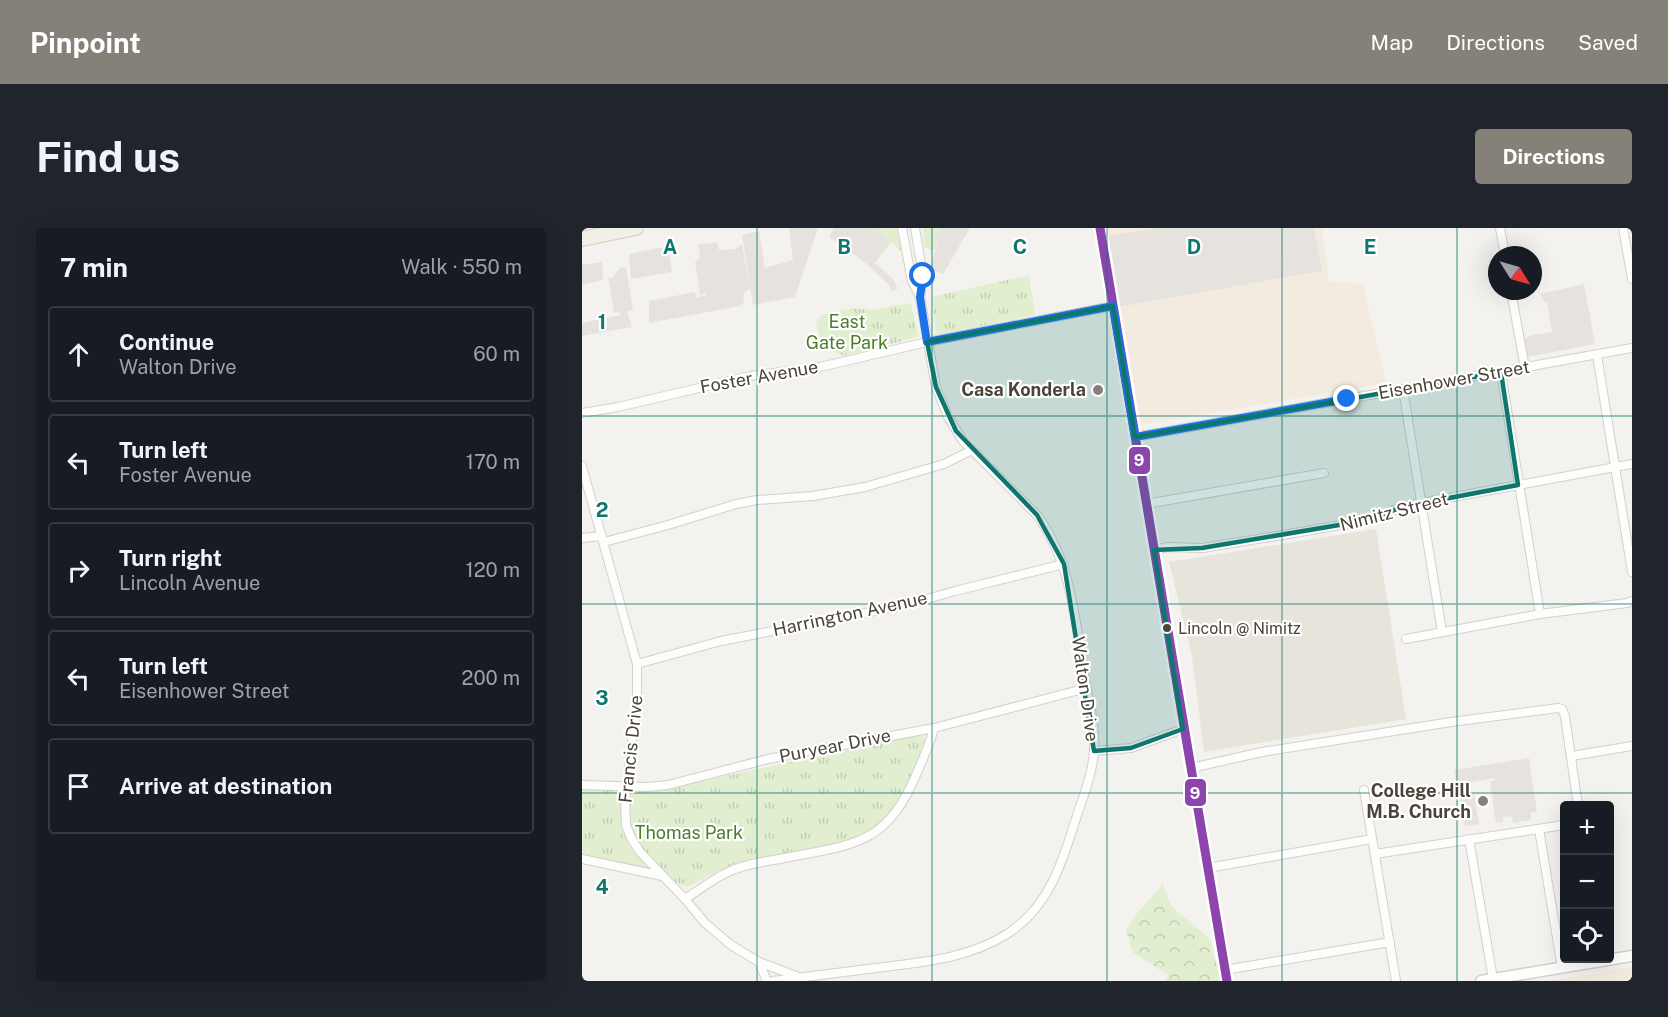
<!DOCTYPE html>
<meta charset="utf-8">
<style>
:root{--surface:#171b24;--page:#20242c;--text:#f1f3f6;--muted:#9ea1a6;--line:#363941;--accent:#868178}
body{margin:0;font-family:"Public Sans",sans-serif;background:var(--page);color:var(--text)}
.controls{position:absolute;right:18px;bottom:18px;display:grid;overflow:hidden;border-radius:6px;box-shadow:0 6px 24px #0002}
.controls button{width:54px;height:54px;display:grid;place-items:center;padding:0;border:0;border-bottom:2px solid var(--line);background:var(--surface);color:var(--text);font:30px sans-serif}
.compass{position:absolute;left:906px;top:18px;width:54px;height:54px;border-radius:50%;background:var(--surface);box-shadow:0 6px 24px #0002;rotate:127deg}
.stop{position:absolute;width:18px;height:18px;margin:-14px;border:4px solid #1a73e8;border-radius:50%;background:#fff}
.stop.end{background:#1a73e8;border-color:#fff;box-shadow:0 2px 6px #0008}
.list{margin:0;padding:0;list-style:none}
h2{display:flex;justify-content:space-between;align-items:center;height:78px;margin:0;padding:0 24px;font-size:26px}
h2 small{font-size:20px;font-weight:400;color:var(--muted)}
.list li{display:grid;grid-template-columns:39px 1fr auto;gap:18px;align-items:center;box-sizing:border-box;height:96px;margin:0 12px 12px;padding:0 12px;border:2px solid var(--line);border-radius:6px}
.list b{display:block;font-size:22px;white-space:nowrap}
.list p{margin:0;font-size:20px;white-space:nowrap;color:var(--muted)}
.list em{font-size:20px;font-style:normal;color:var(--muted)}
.icon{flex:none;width:33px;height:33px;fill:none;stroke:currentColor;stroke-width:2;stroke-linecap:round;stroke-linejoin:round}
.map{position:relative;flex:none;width:1050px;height:753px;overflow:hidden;border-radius:6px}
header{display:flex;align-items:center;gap:36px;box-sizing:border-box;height:84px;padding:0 30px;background:var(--accent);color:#fff}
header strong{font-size:28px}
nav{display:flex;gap:33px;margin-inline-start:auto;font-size:21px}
.intro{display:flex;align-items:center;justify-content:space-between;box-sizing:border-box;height:144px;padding:0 36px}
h1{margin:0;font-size:42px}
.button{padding:15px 27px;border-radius:6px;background:var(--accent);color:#fff;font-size:21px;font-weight:700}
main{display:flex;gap:36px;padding:0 36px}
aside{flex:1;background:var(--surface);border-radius:6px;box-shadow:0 6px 24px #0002}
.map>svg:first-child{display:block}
</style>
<header>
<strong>Pinpoint</strong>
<nav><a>Map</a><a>Directions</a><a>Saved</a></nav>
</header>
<div class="intro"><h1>Find us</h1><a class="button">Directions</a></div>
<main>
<aside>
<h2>7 min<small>Walk · 550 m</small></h2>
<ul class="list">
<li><svg class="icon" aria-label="ahead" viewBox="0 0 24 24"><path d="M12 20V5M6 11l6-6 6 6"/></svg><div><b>Continue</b><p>Walton Drive</p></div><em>60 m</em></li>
<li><svg class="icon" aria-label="left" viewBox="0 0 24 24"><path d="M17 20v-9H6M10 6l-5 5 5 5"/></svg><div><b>Turn left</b><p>Foster Avenue</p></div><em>170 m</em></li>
<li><svg class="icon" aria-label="right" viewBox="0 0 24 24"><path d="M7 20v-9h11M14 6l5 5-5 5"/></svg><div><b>Turn right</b><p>Lincoln Avenue</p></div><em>120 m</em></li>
<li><svg class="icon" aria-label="left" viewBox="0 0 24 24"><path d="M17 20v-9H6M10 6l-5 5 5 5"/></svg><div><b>Turn left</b><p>Eisenhower Street</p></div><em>200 m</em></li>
<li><svg class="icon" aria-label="arrive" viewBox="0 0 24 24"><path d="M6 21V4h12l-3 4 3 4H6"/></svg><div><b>Arrive at destination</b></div></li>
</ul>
</aside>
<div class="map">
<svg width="1050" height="753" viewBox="0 0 1050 753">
<defs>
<pattern id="grass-tufts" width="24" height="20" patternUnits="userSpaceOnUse" patternTransform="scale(1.5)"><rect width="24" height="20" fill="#e1eecf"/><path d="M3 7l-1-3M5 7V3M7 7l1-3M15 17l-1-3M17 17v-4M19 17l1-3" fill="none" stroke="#c3cdb2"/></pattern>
<pattern id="forest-crowns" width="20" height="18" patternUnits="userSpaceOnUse" patternTransform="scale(1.5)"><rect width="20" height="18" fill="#e1eecf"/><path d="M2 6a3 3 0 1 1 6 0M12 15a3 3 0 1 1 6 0" fill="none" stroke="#c3cdb2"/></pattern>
</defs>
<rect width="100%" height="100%" fill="#f4f2ee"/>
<path fill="#e7e4dc" d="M794,301L824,491L622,524L610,428L587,334Z"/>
<g fill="#f3ebdf">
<path d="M525,0H740L747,53L781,56L804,155L559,197Z"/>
<path d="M1050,739V753H968Z"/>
</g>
<g fill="url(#grass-tufts)">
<path d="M293,0H314L322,26Z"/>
<path d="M341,0H358L351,12L356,14L353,22L342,19Z"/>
<path d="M447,47L453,87L354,107L350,69Z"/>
<path d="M329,75L336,109L262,128L241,119L234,96L239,87L271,80L289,82Z"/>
<path d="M335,507L342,509L343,513C333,536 323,570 306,587C269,625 190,625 141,641C128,645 117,655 104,659L68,642L0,627V560L82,561Z"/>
</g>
<path fill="url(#forest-crowns)" d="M581,656L589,678L627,710L640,753H583L586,747L551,725L544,702L556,684Z"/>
<g fill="#e6e3df">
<path d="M207,0H236L213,69L171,77L160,7L177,3L183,40L211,32Z"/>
<path d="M252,0H293L309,14L293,35L311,51L316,61L310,63L306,56L285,36L247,9Z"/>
<path d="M358,0H388L361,46L348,41L356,14L351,12Z"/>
<path d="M577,0H732L740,43L531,80L520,9Z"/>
<path d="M135,14L137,22L153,21L160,16L168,60L161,66L162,73L161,76L158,78L67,95V73L113,64L114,70L124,67V64L118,68L113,34L118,29L116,17Z"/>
<path d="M86,18L90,44L49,51L47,26Z"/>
<path d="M20,34L21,52L0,57V37Z"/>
<path d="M44,39L51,82L45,83L50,99L0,108V95L38,87V84L32,85L26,50L31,49L38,40Z"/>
<path d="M1002,56L1013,116L946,129L943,111L950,107L970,104L965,75H963L958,66Z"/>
<path d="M947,530L955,584L949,585V592L931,595L930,588L921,589V594L914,595L908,553L913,552V550L884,555L886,566L892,565L897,596L883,598L872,542Z"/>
</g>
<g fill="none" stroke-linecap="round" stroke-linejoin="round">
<g stroke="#d2d0cb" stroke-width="10">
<g id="minor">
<path d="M333,0L341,48L338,69"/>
<path d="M918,0L923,27"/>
<path d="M1041,0L1050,51"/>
<path d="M929,63L943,140"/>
<path d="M1015,127L1050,344"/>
<path d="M919,144L958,386"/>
<path d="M821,161L860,404"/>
<path d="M0,185L36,179L168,148L238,139L345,114L531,78"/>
<path d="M553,209L1050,120"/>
<path d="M0,238L55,436V471L43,574L44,597L49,610L58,624L103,671L123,695L149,717L177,734L185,753"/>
<path d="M564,276L742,245"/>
<path d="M0,310L20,308"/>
<path d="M22,314L86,297L154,276L175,272L231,268L283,259L362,236L390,222"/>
<path d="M572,322L586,319L620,320L701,307L787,292L820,279L839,275L1050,236"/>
<path d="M824,411L958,386L1045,375L1050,373"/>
<path d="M55,436L139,413L324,377L373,363L482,336"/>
<path d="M512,523L549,520L601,501"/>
<path d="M989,528L1050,518"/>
<path d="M609,540L680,524L869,494L976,480L980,481L983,488L996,578"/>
<path d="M0,557L65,559L86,557L186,531L352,500L505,460"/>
<path d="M782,562L814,753"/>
<path d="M957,601L980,740"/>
<path d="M887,611L911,751"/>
<path d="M793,626L982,597"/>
<path d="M0,631L80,648"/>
<path d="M626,640L790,611"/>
<path d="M103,671C117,662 131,651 146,644C165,635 188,633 208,629C275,616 305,615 334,547C341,531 348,516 352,500"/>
<path d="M177,734L214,748"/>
<path d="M643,742L808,714"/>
<path d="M191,753C225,749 260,744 294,740C339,734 386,731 425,706C468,679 482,630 496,584C503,564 511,543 512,522C514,497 506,471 502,446C493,391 489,333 455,287L381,213L366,189L354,159L338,69L330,53L320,0"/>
</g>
</g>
<g stroke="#d2d0cb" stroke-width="13">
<g id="tertiary">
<path d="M518,0L645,753"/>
<path d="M899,753L1050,728"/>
</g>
</g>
<g stroke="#d6cebb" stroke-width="16">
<path id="primary" d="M0,11L54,0"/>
</g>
<use href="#minor" stroke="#fdfdfc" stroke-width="8"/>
<use href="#tertiary" stroke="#fdfdfc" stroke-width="10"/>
<use href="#primary" stroke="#f2efe6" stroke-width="14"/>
<g stroke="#fff" stroke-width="14">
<path id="bus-1" d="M518,0L645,753"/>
</g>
<use href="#bus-1" stroke="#8e44ad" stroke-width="9"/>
</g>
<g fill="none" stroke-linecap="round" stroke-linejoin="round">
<path stroke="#1a73e8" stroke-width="8" d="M341,48L338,69L345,114L531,78L553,209L765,171"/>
</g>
<path fill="#0f766e" fill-opacity="0.2" stroke="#0f766e" stroke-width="4.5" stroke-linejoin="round" d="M531,78L553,209L919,144L936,257L820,279L787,292L620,320L572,322L601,501L549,520L512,523L482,336L455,287L374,203L354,159L345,114Z"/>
<path fill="none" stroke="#0f766e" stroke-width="1.5" stroke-opacity="0.55" d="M175,0V753M350,0V753M525,0V753M700,0V753M875,0V753M0,188H1050M0,376H1050M0,565H1050"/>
<g fill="#868178" stroke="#fff" stroke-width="2">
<circle cx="516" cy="162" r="6"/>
<circle cx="901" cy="573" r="6"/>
</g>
<circle fill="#4b4439" stroke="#fff" stroke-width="2" cx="585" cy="400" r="5"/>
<g text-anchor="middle" stroke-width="4.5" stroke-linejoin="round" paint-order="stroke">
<g font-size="16" fill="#4b4439" stroke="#fff" text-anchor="start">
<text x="596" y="406">Lincoln @ Nimitz</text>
</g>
<g font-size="18" fill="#4a7f2a" stroke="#fff">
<text x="265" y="100">East<tspan x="265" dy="21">Gate Park</tspan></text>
<text x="107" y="611">Thomas Park</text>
</g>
<g font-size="18" fill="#4b4439" stroke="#fff">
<text transform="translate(177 149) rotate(-10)" y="6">Foster Avenue</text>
<text transform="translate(872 152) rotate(-10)" y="6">Eisenhower Street</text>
<text transform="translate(812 284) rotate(-14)" y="6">Nimitz Street</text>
<text transform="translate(268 386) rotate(-12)" y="6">Harrington Avenue</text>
<text transform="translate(503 461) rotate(82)" y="6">Walton Drive</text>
<text transform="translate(253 518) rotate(-11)" y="6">Puryear Drive</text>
<text transform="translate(49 521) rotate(-84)" y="6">Francis Drive</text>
</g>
<g font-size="18" font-weight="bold" fill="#4b4439" stroke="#fff" text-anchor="end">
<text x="504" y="168">Casa Konderla</text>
<text x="889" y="569">College Hill<tspan x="889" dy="21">M.B. Church</tspan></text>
</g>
</g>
<g font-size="20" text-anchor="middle" font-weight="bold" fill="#0f766e" stroke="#fff" stroke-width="4.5" stroke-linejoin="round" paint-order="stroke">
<text x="88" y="26">A</text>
<text x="262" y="26">B</text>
<text x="438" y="26">C</text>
<text x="612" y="26">D</text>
<text x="788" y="26">E</text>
<text x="20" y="101">1</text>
<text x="20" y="289">2</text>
<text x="20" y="477">3</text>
<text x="20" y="666">4</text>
</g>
<g stroke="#fff" stroke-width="2">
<rect x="546" y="218" width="23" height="29" rx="6" fill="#8e44ad"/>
<rect x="602" y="550" width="23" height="29" rx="6" fill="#8e44ad"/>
</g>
<g font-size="16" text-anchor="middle" font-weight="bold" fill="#fff">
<text x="557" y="238">9</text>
<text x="613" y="571">9</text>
</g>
</svg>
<div class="controls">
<button>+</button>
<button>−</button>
<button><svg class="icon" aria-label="locate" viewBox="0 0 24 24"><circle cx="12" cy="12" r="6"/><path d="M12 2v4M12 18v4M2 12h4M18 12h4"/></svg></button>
</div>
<svg class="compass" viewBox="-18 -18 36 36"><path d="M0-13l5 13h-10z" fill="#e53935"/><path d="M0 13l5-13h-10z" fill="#9ea1a6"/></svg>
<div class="stop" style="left:341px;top:48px"></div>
<div class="stop end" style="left:765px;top:171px"></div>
</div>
</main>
